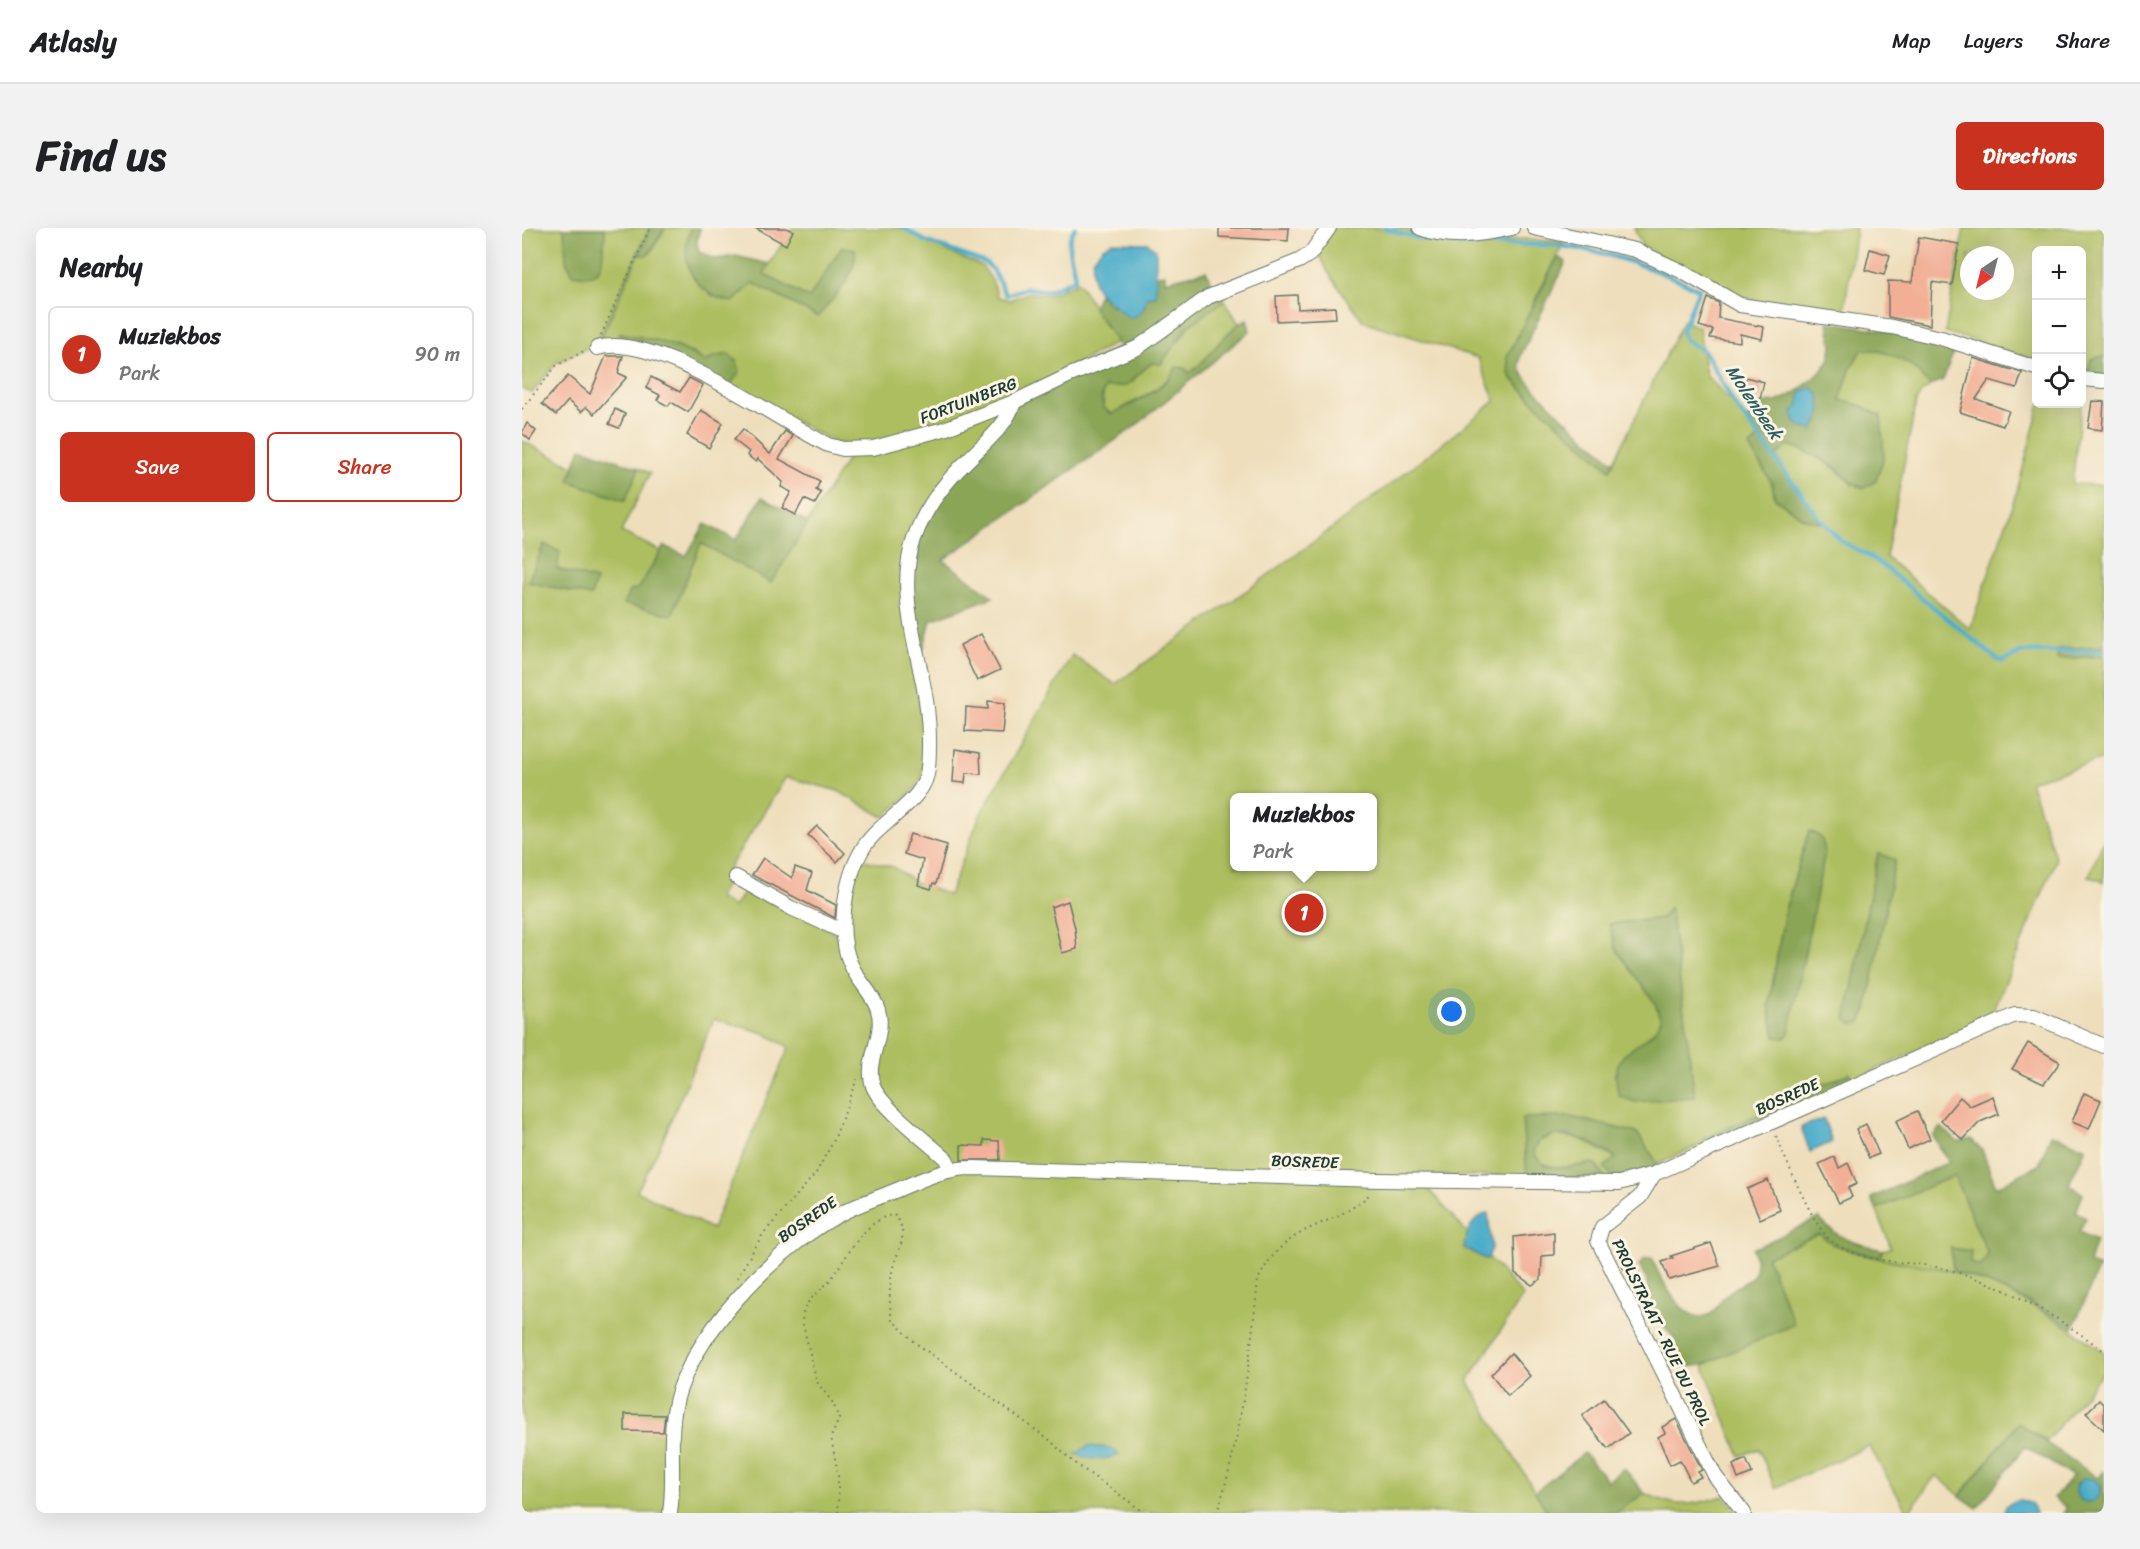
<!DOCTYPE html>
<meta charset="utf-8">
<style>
:root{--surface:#fff;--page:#f2f2f2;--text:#202124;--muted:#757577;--line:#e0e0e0;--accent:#c8321e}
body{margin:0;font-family:Sriracha,sans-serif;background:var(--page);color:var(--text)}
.controls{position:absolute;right:18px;top:18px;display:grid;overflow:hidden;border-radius:9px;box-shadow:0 6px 24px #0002}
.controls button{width:54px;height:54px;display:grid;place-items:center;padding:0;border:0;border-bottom:2px solid var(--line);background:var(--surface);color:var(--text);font:30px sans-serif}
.compass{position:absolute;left:1438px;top:18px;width:54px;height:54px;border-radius:50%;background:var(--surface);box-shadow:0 6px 24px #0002;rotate:215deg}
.you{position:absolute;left:930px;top:784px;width:21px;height:21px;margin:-15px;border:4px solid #fff;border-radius:50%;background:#1a73e8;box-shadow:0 0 0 9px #1a73e833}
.badge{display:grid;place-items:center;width:39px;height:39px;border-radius:50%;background:var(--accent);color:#fff;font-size:20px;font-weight:700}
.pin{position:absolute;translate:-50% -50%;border:3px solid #fff;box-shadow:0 2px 6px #0006}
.popup{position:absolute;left:708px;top:565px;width:147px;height:78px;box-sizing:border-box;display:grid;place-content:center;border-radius:9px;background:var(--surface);filter:drop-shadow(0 2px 4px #0005);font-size:20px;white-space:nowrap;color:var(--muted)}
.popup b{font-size:22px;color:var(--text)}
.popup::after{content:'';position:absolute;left:50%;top:100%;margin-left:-12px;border:12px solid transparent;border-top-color:var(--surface)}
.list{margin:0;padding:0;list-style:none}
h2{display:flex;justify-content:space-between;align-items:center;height:78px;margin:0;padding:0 24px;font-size:26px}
h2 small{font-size:20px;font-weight:400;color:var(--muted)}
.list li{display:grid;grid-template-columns:39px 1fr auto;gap:18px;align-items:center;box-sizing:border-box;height:96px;margin:0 12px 12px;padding:0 12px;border:2px solid var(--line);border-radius:9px}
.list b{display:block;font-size:22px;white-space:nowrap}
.list p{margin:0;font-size:20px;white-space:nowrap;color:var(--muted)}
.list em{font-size:20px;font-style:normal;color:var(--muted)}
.actions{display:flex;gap:12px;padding:18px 24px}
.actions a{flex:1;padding:14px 0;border:2px solid var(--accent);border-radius:9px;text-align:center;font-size:21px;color:var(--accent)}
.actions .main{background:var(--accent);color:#fff}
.icon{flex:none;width:33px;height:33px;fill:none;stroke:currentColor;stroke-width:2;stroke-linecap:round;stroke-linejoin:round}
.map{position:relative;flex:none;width:1582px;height:1285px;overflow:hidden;border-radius:9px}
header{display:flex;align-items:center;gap:36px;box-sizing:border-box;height:84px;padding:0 30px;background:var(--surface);border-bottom:2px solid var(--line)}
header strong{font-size:28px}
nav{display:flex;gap:33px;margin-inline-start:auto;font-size:21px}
.intro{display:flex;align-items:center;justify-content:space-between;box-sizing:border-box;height:144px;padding:0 36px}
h1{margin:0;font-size:42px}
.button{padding:15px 27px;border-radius:9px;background:var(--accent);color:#fff;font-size:21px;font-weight:700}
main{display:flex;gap:36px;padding:0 36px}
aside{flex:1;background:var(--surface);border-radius:9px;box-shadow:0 6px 24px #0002}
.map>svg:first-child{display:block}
</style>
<header>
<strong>Atlasly</strong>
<nav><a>Map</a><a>Layers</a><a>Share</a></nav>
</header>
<div class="intro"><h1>Find us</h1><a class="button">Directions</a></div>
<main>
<aside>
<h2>Nearby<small></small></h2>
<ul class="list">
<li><span class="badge">1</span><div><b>Muziekbos</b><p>Park</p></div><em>90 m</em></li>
</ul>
<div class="actions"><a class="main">Save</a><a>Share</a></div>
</aside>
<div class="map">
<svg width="1582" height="1285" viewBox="0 0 1582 1285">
<rect width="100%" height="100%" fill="#fcf5e5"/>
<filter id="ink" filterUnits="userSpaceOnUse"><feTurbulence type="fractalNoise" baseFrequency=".0167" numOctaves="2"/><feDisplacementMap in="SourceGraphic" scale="12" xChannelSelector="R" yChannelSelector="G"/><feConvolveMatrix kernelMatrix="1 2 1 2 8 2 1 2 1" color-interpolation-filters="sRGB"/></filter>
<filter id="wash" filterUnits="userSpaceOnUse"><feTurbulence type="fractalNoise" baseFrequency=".008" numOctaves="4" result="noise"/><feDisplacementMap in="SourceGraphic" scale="24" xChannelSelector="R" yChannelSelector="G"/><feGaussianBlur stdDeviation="1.35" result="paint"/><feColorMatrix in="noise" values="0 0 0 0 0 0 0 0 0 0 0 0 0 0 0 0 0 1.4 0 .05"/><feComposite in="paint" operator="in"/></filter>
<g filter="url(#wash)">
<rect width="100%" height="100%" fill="#eedebc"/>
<g fill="#adbe61" stroke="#667e4a" stroke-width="1.5" fill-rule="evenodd">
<path d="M0,0H127L75,115L34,135L10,165L0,161Z"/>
<path d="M143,0H169L164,26L211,74L231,54L296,89L320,19L287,71L241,46L270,0H379L401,13L460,38L470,52L476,69L487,72L506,65L527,67L556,54L595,114L500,166L420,198L347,217L313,215L208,158L194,128L183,134L171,125L98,105L97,116L77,115L117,26L129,25Z"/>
<path d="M811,0H880L909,11L933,14L1003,11L1042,14L985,129L988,149L1014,176L1088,241L1161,93L1177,99L1184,147L1225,191L1237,211L1228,219L1250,255L1253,270L1281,290L1297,294L1254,228L1267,217C1290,225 1315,237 1330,257L1340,178L1318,172L1329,139L1339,122C1355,119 1380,130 1393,141C1399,147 1401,153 1410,157L1399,165L1394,174L1364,329L1448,401L1495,263L1518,176H1560V154L1562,155L1550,256L1582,257V418L1537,421L1536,431L1582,428V531L1508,553L1534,632L1469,789L1330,853L1327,845L1183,911V915L1136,936L1115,905L1049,889L1000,890L1005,948H895L1001,1068L946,1153L1026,1285H0V213L53,239L48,253L103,272L117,240L128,245L99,304L139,323L117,360L150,387L179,315L249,354L327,228L484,178L439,234L395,441L404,528L398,556L362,589L316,563L264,549L205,643L210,646L196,670L212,679L225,659L315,706L326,720L328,673L338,631L371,639L395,655L427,667L458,587L550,427L593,456C722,365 851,274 973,173L956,130L841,93L806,44L796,23ZM713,570H851V638H713ZM1287,603L1247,778L1263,682ZM1148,680L1173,869L1092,848C1102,816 1128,816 1139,792L1133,775L1088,696L1140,690ZM192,791L242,805L267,819L190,1001L115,963L139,916Z"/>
<path d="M1112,0H1334L1322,85L1238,74L1210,67L1120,18Z"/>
<path d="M1442,0H1582V128L1569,131L1565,148L1560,146V22H1514V132L1423,104ZM1447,27H1483V63H1447Z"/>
<path d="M703,72L717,96L682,134L668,145L650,148L628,165L590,186L582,182L581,164L584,159L611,154L614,148L656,114L669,96Z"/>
<path d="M1582,611V654L1567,648Z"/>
<path d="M1033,907L1059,911L1095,931L1091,950L1084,951L1072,935C1052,939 1018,947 1012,923L1017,913Z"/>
<path d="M1432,947L1466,1026L1459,1038L1447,1035L1429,1020L1431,1043L1358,1030L1360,1022L1369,1020L1354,981Z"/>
<path d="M1297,1005C1334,1035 1380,1031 1424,1042C1481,1056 1535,1090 1582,1124V1143L1525,1213L1496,1195L1438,1268L1414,1247L1386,1285L1347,1218L1253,1260L1237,1221L1218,1228L1181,1137L1271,1096L1245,1029Z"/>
<path d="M1122,1265C1157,1281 1166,1278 1202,1268L1217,1285H1093Z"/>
</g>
<g fill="#8aa557" stroke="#547146" stroke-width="1.5">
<path d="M42,0H82C85,7 82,12 81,19C81,42 76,52 51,46L44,33Z"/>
<path d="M129,0H143L125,28L117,26Z"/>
<path d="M169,0H178L175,14L177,24L193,31L214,28L247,36L242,46L287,70L320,19L333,21C336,48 311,69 296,89L231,55L211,74C175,69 154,35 169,0Z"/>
<path d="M1036,29L1044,34L998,129C998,133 997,136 998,139C1001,157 1074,219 1092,234L1088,242L1014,176L988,148L985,129Z"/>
<path d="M684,43L695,68L700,66L703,72L664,100L639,136L629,135L604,158L584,159C576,170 579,180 590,186C612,174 643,163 654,139L662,140L668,145C689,129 701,104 725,91L728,103L611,200L421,332L471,369L409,392L400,425L389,367L388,334L400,298L484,178L598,119L571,80L577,65L585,75L597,80L624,69L634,68L635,47L643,46V53Z"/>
<path d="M1306,94L1359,102L1433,120L1421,152L1410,157C1401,153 1399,147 1393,141C1380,130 1355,119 1339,123L1329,139L1318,172L1340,178L1359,188L1362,229L1354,253L1342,260C1329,257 1325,249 1315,241C1300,231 1284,223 1267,217L1254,228L1298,295L1281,290L1253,270L1250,255L1227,219L1237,210L1225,191L1243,175L1254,174L1272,166L1298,145L1307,133L1310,118Z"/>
<path d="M98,105C129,111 157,115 183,134L194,128L207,126L214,133L218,143L208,158L97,116Z"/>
<path d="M1582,128V149L1565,148L1569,131Z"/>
<path d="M59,220L117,240L103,273L47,253Z"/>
<path d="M240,269L286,295L249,355L179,315L150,387L102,376L107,363L117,360L142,318L164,328L183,296L214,312Z"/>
<path d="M22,316L38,324L35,341L74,352L69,368L6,354Z"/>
<path d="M1582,418V428L1535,431L1537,421Z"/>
<path d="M1287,603C1299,607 1301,611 1303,624L1267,805L1263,810L1253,809L1247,778L1263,682Z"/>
<path d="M1356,625L1373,632L1345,781L1339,794L1331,796L1324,791Z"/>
<path d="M1148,679L1173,869L1113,874L1097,868C1083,814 1124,826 1139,792L1133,775L1094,721L1087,696L1140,690Z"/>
<path d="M1328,845L1330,853L1183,915L1182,911Z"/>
<path d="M1049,889L1115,905L1136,936L1126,942L1091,950L1082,939L1094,930C1074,916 1040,897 1017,913L1012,923C1019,947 1052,939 1072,935L1084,951L1005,948L1000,890Z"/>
<path d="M1419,899L1436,914L1449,911L1460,922L1474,959L1517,937L1529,906L1564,920L1547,956L1561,966L1554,984L1564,990L1557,1004L1574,1012L1567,1035L1577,1039L1551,1100C1514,1075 1473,1057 1431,1043L1429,1020L1449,1023L1448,1035L1459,1038L1466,1026L1432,948L1354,981L1349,970L1427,934L1411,908Z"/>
<path d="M1297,990C1312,1010 1337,1016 1360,1022L1358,1030L1312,1017L1297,1006L1245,1029L1272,1096L1181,1137L1156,1140L1137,1132L1132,1114L1148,1125L1154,1112L1129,1082L1125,1053L1117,1037L1122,1031L1130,1030C1137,1048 1161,1099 1187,1087C1195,1083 1196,1074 1202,1069C1222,1048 1241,1059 1231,1021Z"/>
<path d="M1496,1195L1576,1250L1582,1243V1285H1541L1545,1280L1532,1270L1551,1248L1503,1219L1455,1280L1438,1268Z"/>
<path d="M1062,1225L1086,1253L1102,1240L1122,1265L1093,1285H1026L1013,1264Z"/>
</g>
<g fill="#4aacc9" stroke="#34747e" stroke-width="1.5">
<path d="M590,14L626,15L634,22V68L624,69C624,81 619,87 607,90C585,69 567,69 571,31L581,19Z"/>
<path d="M1289,159L1297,166C1300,182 1300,189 1290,202C1280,199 1271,198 1271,184L1276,179L1279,164Z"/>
<path d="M1302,891L1310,914L1288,924L1279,899Z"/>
<path d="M966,985L970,1020L965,1032L942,1020C945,1003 949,991 966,985Z"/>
<path d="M566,1218L590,1220L597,1227C581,1233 569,1232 554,1226Z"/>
<circle cx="1566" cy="1262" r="12"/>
<path d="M1496,1271L1510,1276L1514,1285H1481L1484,1278Z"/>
</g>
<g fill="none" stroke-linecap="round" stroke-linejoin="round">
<g stroke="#4aacc9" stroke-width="4.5">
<path d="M382,0L403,13L464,35L471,42L484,67L504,60L526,63L553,51C552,32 540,18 553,0"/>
<path d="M863,0C917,22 971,15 1027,17C1079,20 1130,39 1177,61L1160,103L1163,112L1183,124L1213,177L1296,288L1318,312L1355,333L1476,432L1481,434L1500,424L1582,423"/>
</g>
</g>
<g id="blocks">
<g fill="#f2af96">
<path d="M233,0H264L271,3L264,17Z"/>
<path d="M697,0H767L766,13L697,9Z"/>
<path d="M1397,9L1437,16L1430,57L1410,54L1408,97L1366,89V53L1390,54Z"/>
<path d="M1348,21L1368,27L1362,47L1343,42Z"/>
<path d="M775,67L776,81L813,79L814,90L755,93L754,68Z"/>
<path d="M1186,70L1197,75L1196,90L1242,99L1240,111L1218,106V114L1188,110L1191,102L1177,98Z"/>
<path d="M84,128H101L96,145L105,149L72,186L64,179L59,184L46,173L34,187L20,176L46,148L68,166Z"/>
<path d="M1451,130L1500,145L1495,160L1467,152L1454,171L1487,183L1481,198L1438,184Z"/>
<path d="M129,149L158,164L167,150L181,157L166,184L149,174L146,178L135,172L138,167L124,160Z"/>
<path d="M1224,149L1242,154L1238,171L1220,168Z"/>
<path d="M1570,173L1582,174L1580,202L1566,200Z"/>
<path d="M93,181L103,186L97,200L87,196Z"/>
<path d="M179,182L201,195L187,220L165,207Z"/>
<path d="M5,195L14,203L8,212L0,205Z"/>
<path d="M221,201L248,226L263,203L271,208L257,231L298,253L294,262L299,265L293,276L282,271L273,287L260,280L269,264L259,259L261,254L236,231L234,234L225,227L227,224L212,212Z"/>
<path d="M459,406L478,442L455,453L438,417Z"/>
<path d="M466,473L483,475L480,505L443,503L444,479L466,481Z"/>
<path d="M433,521L458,525L459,546L444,545L443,555L431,554Z"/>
<path d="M295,598L323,625L315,634L286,607Z"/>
<path d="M388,606L425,617L414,656L411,655L409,661L396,657L401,632L382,626Z"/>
<path d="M241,630L270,650L273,639L290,645L285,662L314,677L313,690L230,647Z"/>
<path d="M546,673L553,700L555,721L540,725L529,679Z"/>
<path d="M1506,815L1538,834L1522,856L1490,841Z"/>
<path d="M1562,865L1579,872L1567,901L1550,894Z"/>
<path d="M1471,868L1477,886L1458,894L1441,912L1419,892L1438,869L1448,878Z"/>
<path d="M1395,883L1408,911L1386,921L1374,893Z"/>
<path d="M1344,896L1357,926L1347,930L1334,901Z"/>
<path d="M462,912L477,913L478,932H439V917L462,918Z"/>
<path d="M1312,929L1317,940L1326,935L1335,956L1326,960L1330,969L1317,975L1297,936Z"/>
<path d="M1246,952L1258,982L1238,991L1225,961Z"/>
<path d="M1032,1004V1027L1020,1028L1019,1051L1010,1057L993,1045L992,1009Z"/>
<path d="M1189,1015L1198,1038L1147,1052L1140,1034L1151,1030L1149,1028Z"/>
<path d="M1111,1032L1117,1045L1107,1050L1100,1038Z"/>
<path d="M989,1125L1008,1148L986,1168L969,1146Z"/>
<path d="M1082,1171L1107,1205L1086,1221L1060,1188Z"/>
<path d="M1577,1172L1582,1177V1202L1564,1185Z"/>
<path d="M103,1186L143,1187L141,1204L103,1203Z"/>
<path d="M1154,1191L1180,1242L1176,1244L1179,1249L1169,1254L1158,1232L1148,1237L1136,1209L1143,1205L1140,1199Z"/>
<path d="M1224,1231L1230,1245L1216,1251L1211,1237Z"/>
</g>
</g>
</g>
<g filter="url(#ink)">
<use href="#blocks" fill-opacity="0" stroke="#677564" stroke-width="1.5"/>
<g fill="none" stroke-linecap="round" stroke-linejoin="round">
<g stroke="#677564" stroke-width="16">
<g id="minor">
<path d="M898,0C929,12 958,7 990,0"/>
<path d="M1012,0L1113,22L1159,43L1218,77L1370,99L1419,110L1514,140"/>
<path d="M75,120C133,103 252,190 306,217L321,221L351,220L422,201L492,174L548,147L615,120L686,69L777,33L788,26L807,0"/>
<path d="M1560,151L1582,153"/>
<path d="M214,649L269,680L320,703"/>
<path d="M429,941L424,931C407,915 358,878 351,858C342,833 364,807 356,782C352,767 337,754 330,739C314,708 322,652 340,622C357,592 404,574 406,540C408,518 407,494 404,472C396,420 374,363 392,311C402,282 423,254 445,233C463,214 484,199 492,174"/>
<path d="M1132,946L1118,969L1080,999L1076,1013L1193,1248L1222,1285"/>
<path d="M148,1285C154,1245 144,1202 157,1163C180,1096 261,1014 324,983C340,975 358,969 375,962C401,951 423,940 452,940L856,952L1097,955L1132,946L1493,787L1512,788L1582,818"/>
</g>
</g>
<g stroke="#677564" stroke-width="2" stroke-dasharray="1.5 4.5" stroke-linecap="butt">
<path d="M79,107L128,0"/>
<path d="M0,181L34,138L62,123"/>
<path d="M1254,908C1264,932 1291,998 1309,1013C1340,1037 1388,1032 1424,1041C1481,1056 1535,1088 1582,1123"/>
<path d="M215,1050L241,1006L294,945L312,912L335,851"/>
<path d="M316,1285V1246L309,1209L317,1191L311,1175L295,1154L280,1093C281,1072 295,1067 308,1052C323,1033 343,989 372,987C390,1006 374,1023 370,1044C367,1061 367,1075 370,1092L395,1116L529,1213C556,1242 592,1260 622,1285"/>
<path d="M695,1285C719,1210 728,1130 736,1052C765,991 810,1003 849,965"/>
</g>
<use href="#minor" stroke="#fff" stroke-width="14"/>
</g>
</g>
<g text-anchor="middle" stroke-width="6" stroke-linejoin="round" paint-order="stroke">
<g font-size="16" fill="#1f3d34" stroke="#fcf5e5">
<text transform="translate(446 172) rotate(-21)" y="6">FORTUINBERG</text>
<text transform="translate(1265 868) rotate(-24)" y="6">BOSREDE</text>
<text transform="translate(783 933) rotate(2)" y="6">BOSREDE</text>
<text transform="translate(285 991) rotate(-35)" y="6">BOSREDE</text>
<text transform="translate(1140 1104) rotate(64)" y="6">PROLSTRAAT - RUE DU PROL</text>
</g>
<g font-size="18" font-style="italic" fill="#2c5e61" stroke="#fcf5e5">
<text transform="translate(1232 174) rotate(56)" y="6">Molenbeek</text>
</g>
</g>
</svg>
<div class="controls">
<button>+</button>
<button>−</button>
<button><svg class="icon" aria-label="locate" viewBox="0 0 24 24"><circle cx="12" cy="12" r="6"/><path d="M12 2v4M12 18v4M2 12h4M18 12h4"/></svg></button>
</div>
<svg class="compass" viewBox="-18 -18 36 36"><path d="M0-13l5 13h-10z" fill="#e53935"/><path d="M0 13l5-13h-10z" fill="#757577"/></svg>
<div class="you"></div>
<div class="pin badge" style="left:782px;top:685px">1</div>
<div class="popup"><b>Muziekbos</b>Park</div>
</div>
</main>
